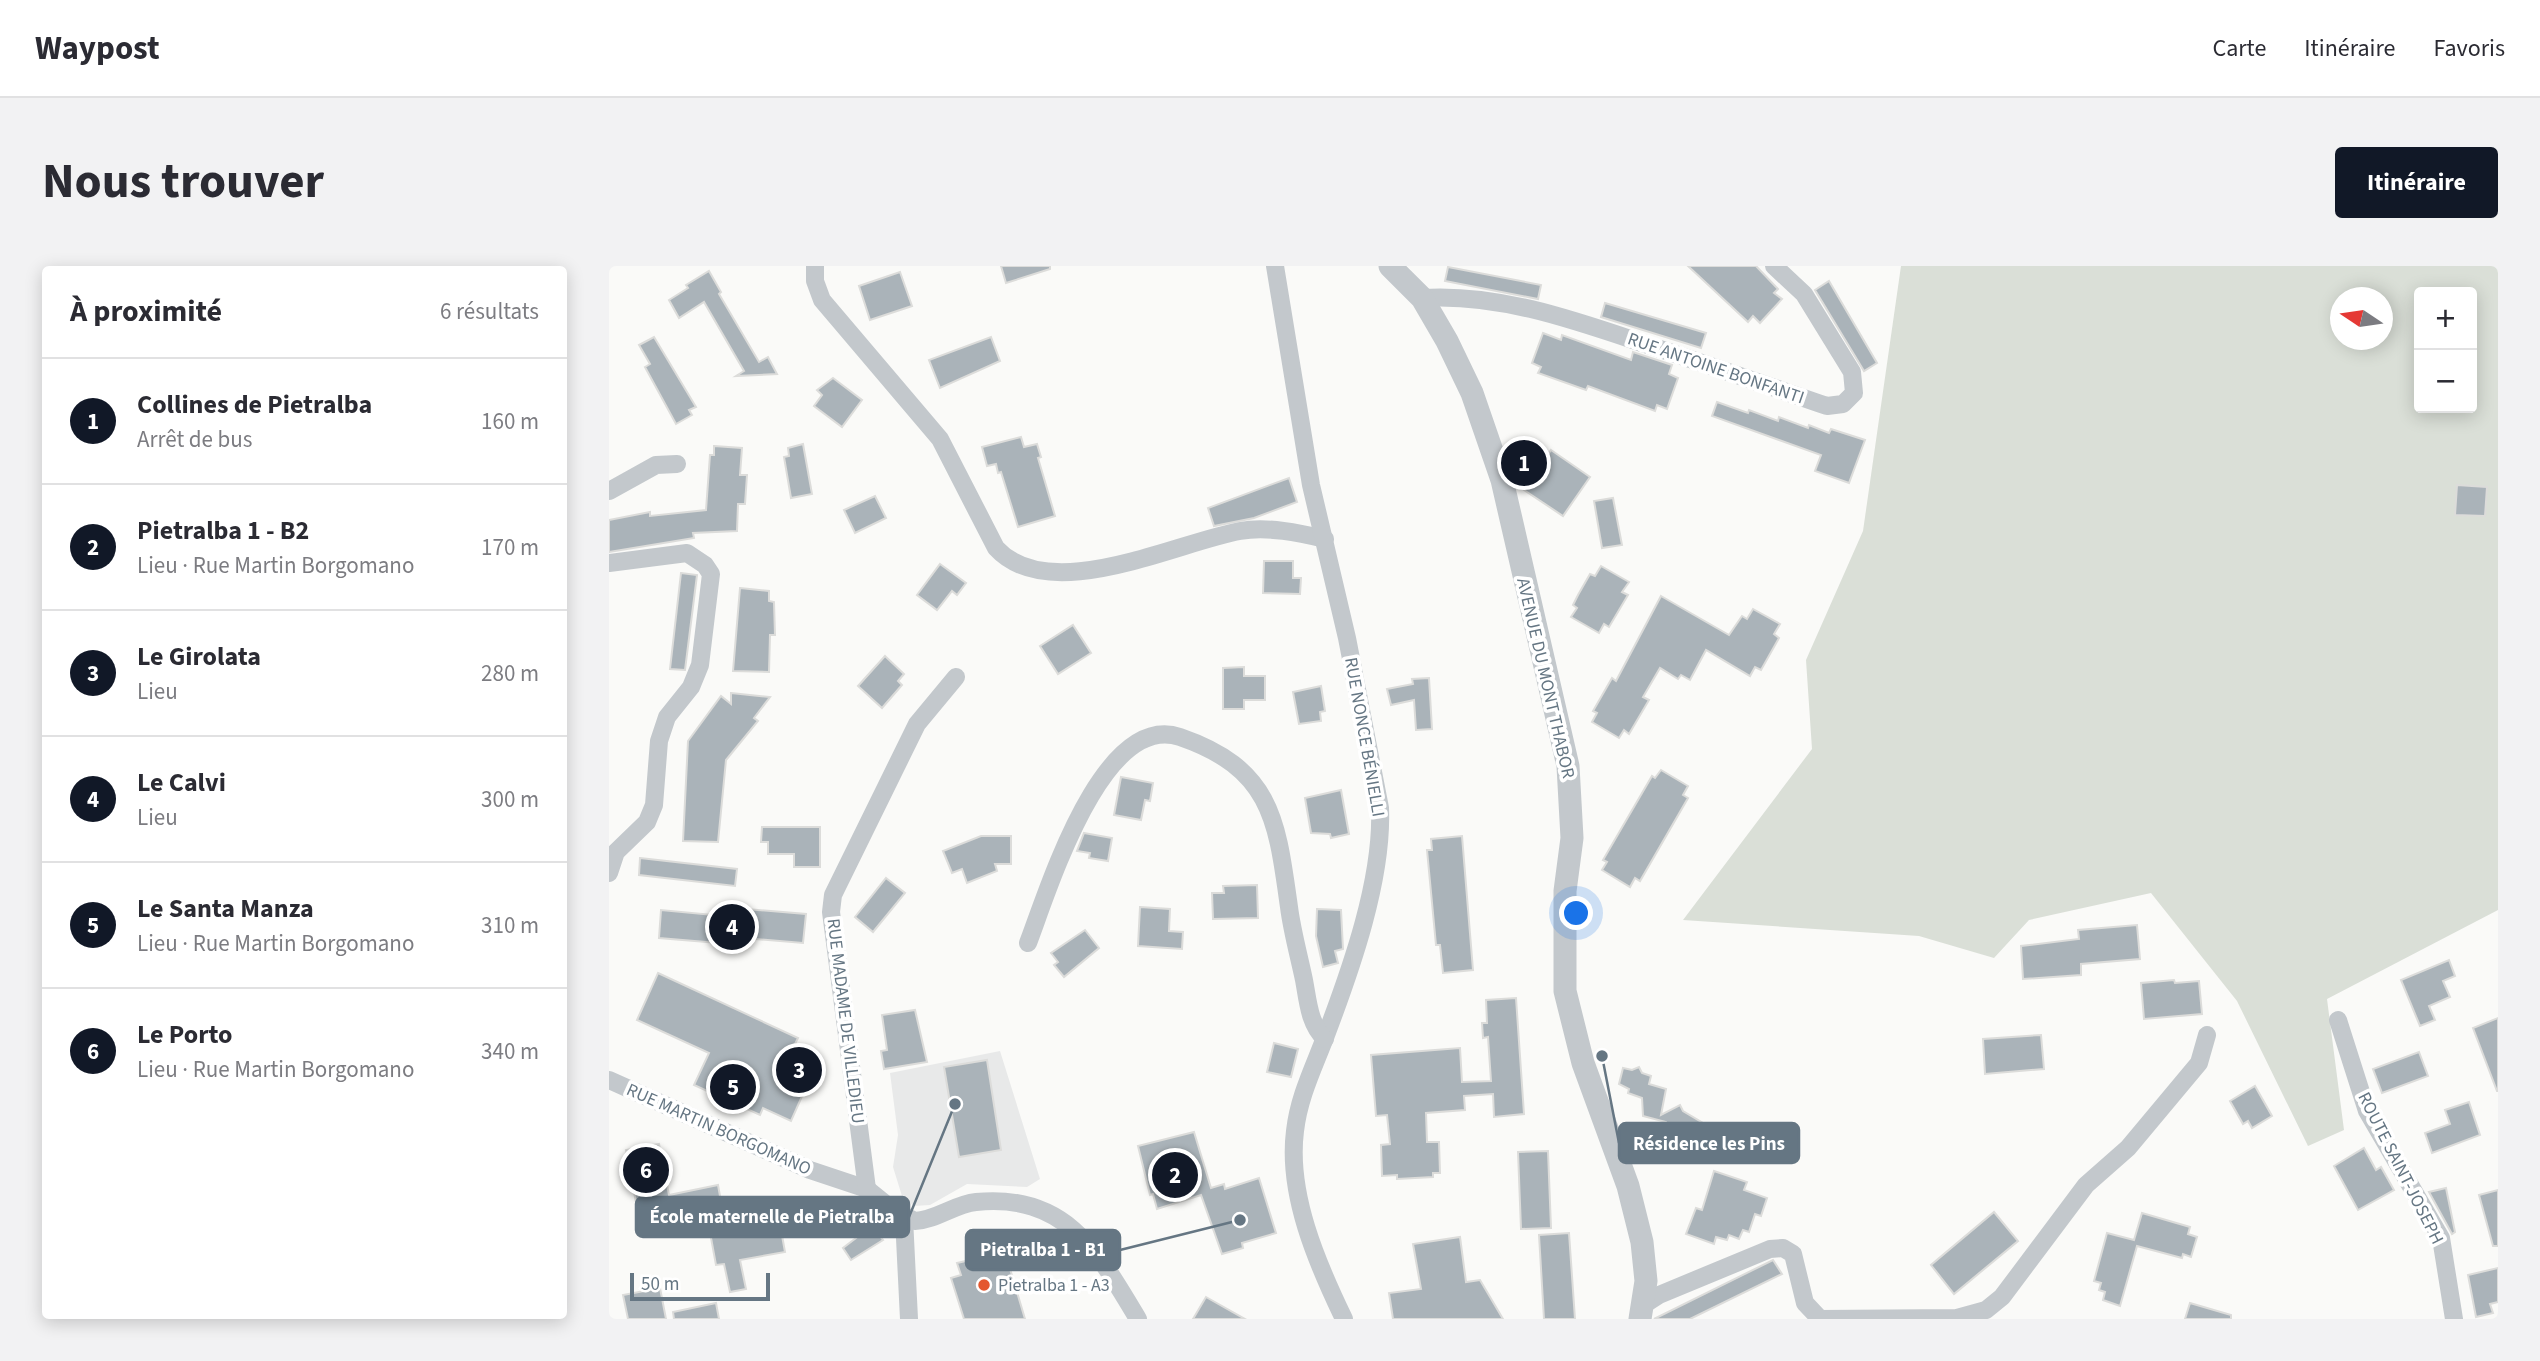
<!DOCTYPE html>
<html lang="fr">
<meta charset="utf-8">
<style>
:root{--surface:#fff;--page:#f2f2f3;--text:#2b2b33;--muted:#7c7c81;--line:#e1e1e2;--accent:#111827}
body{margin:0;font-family:"Source Sans 3",sans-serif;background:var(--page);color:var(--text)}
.controls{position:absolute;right:21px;top:21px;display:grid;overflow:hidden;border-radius:7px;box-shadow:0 4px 18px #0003}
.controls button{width:63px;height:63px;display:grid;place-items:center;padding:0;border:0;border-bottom:2px solid var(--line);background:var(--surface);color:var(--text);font:35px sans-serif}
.compass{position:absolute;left:1721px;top:21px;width:63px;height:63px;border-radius:50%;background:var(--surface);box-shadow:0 4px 18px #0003;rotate:283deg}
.scale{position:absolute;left:21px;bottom:18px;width:140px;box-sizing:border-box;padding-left:7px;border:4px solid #657683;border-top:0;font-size:19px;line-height:24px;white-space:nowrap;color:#657683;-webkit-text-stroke:5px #fff;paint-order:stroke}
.you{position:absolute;left:968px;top:648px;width:24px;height:24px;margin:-18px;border:5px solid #fff;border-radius:50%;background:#1a73e8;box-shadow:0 0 0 10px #1a73e833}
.badge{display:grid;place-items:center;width:46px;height:46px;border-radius:50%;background:var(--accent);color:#fff;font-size:23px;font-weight:700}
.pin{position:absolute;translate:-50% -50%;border:4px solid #fff;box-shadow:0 2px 7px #0006}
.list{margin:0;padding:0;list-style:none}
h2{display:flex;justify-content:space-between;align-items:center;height:91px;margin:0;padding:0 28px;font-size:30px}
h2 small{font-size:23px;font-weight:400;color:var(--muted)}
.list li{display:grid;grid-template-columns:46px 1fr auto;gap:21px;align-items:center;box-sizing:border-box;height:126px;padding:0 28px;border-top:2px solid var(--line)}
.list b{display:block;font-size:26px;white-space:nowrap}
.list p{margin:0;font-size:23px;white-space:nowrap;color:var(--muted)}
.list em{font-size:23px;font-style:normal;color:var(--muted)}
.map{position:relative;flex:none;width:1889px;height:1053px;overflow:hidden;border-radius:7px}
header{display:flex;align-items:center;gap:42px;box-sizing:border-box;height:98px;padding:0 35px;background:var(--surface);border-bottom:2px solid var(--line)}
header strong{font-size:33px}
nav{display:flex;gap:38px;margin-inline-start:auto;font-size:24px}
.intro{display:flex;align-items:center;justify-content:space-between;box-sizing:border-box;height:168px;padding:0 42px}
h1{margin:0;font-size:49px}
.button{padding:18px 32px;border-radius:7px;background:var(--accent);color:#fff;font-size:24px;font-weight:700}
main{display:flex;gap:42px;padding:0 42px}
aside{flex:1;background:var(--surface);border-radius:7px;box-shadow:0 4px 18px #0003}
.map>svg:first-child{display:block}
</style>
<header>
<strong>Waypost</strong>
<nav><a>Carte</a><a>Itinéraire</a><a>Favoris</a></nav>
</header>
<div class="intro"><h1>Nous trouver</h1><a class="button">Itinéraire</a></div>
<main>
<aside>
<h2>À proximité<small>6 résultats</small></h2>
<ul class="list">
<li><span class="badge">1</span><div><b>Collines de Pietralba</b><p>Arrêt de bus</p></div><em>160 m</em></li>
<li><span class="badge">2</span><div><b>Pietralba 1 - B2</b><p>Lieu · Rue Martin Borgomano</p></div><em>170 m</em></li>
<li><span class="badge">3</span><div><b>Le Girolata</b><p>Lieu</p></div><em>280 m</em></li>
<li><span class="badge">4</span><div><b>Le Calvi</b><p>Lieu</p></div><em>300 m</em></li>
<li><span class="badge">5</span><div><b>Le Santa Manza</b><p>Lieu · Rue Martin Borgomano</p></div><em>310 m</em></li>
<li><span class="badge">6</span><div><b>Le Porto</b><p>Lieu · Rue Martin Borgomano</p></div><em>340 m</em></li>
</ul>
</aside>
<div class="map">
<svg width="1889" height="1053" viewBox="0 0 1889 1053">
<rect width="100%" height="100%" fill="#fafaf8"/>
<path fill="#e8e9e9" d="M391,785L431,913L418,921L358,918L321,939L305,940L293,930L284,901L289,869L281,807Z"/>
<path fill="#dadfd7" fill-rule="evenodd" d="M1292,0H1889V644L1718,733L1735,864L1699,880L1628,735L1542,627L1420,654L1385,692L1310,670L1074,654L1203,483L1197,394L1254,265ZM1810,26H1863V142H1810ZM1731,32H1773V74H1731Z"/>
<g fill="#aab3b9" stroke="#dcdcda" stroke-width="2">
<path d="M392,0H441V3L397,17Z"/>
<path d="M1079,0H1147L1169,23L1165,27L1173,33L1151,57L1144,50L1139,56Z"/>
<path d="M839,1L932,19L929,33L836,15Z"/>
<path d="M100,5L112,26L110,28L150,96L159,91L168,108L127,110L135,105L95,36L70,52L60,34L79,22L77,19Z"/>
<path d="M291,6L303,40L261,54L250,20Z"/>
<path d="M1220,15L1268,97L1255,105L1206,24Z"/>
<path d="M996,37L1097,67L1092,82L992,51Z"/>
<path d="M934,67L952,74L953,69L1022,94L1024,86L1063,99L1060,108L1069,112L1058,143L1048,139L1046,145L979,120L977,124L929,107L932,101L923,97Z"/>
<path d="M45,71L87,141L80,144L83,149L67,158L36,101L41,98L30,79Z"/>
<path d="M382,71L391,95L331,122L320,94Z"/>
<path d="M224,112L253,134L233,161L205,140L213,129L208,124Z"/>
<path d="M1108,136L1139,147L1140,144L1169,155L1170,151L1199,162L1200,159L1220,167L1222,163L1256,174L1240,217L1206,205L1212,189L1103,150Z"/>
<path d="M412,171L415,181L428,178L432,191L429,192L446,250L409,261L392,206L389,207L387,198L378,200L373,181Z"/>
<path d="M194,178L203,228L182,232L175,191L180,190L179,182Z"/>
<path d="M105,180L133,182L131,209H138L136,238H129L128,265L84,267L85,272L0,286V254L41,246V250L97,244L101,189H105Z"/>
<path d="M942,184L981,211L954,250L915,224Z"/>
<path d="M680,212L688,236L645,252L605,260L599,242Z"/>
<path d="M1848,219L1878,221L1876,250L1846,249Z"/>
<path d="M266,230L277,252L246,267L235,244Z"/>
<path d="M1004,232L1013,279L993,282L985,235Z"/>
<path d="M655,295H684V312H692L691,328L654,327Z"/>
<path d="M331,298L357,317L348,329L343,325L328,344L308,329Z"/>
<path d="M992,300L1020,316L1013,326L1019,329L1000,361L995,358L990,367L962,351L968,342L964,339L969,329L981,308L986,310Z"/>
<path d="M72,307L88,309L76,404L61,403Z"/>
<path d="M131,322L160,325V335L165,336L166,369H161L160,406L124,405Z"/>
<path d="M1052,330L1120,369L1133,350L1138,353L1144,343L1171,358L1165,368L1170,372L1152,404L1146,401L1141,410L1097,384L1081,414L1072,409L1069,413L1051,402L1034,431L1040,434L1020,468L1015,464L1010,472L983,456L988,447L984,445L1003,412L1007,415Z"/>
<path d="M464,359L482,387L449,408L431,380Z"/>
<path d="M276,390L295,408L289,415L293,419L273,442L249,420Z"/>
<path d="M635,401V410H656V434H635V443H614V402Z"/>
<path d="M820,412L823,463L807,464L805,434L782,439L778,423L804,418L803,413Z"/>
<path d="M712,420L716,445L711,446L712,455L690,458L684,426Z"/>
<path d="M122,427L161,431L145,452L149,455L117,494L109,576L74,575L79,475L112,430L122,438Z"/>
<path d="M1052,504L1079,520L1074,529L1079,532L1031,615L1026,612L1021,621L993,604L998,596L994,594L1043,510L1046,512Z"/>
<path d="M512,511L544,517L541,535L536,534L532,554L505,549Z"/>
<path d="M732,524L740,568L722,572L721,568L702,567L696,532Z"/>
<path d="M153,561H211V601H185V588H159V576H152Z"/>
<path d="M475,567L503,572L499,595L480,592L481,587L468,585Z"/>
<path d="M372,570H402V598H386L388,605L358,617L353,603L343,607L334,585Z"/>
<path d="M853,570L864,704L834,707L831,679H827L818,584H823L822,573Z"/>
<path d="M31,592L128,603L126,620L30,609Z"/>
<path d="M277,612L296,627L264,666L246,651Z"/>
<path d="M648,619L649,652L604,653L603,627H615L614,620Z"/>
<path d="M531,641L561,643L560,665L574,666L573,683L529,680Z"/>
<path d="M125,642L197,648L194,677L122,671L121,678L50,672L52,644L125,651Z"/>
<path d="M708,643L732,644L734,683L726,685L729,697L714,701L707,670Z"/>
<path d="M1528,659L1531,693L1472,698V709L1414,713L1412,680L1470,673L1469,664Z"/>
<path d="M476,664L490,682L455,711L445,699L449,696L442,687Z"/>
<path d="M1840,694L1846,710L1834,715L1841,731L1820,740L1826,754L1811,760L1792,714Z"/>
<path d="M49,707L189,772L186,778L211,790L182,855L154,842L151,849L85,819L100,787L28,754Z"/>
<path d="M1565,714L1566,717L1590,715L1593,748L1535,753L1532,717Z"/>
<path d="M907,732L915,848L885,851L884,828L855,830L856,844L817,847L818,876H830L831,907H824V911L788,913V909L773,910L772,879L781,878L778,849L767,850L762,789L851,782L853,816L882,815L879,771L874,772L873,757H878L877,734Z"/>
<path d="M306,744L318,796L275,803L272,785L278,784L273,749Z"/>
<path d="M1889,752V825H1888L1864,762Z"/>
<path d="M1432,769L1435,803L1376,808L1374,773Z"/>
<path d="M665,777L689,783L682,811L658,806Z"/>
<path d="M1810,786L1819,810L1773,827L1764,803Z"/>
<path d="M378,794L392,884L350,891L335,801Z"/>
<path d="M1030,801L1033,807L1042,810L1040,818L1057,823L1052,849L1071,839L1074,845L1099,860L1095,872L1099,877L1074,888L1076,873L1072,869L1060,865L1057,856L1034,850L1033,832L1019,827L1020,823L1010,818L1014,802L1023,804Z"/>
<path d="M1646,820L1663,850L1643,862L1639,855L1634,858L1621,835Z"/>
<path d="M1860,836L1871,869L1823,887L1816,867L1841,858L1836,844Z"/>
<path d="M585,866L602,922L615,918L616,923L650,912L667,967L633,977L634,982L613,988L592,929L548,943L544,928L541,929L529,880Z"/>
<path d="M50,878L60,929L109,919L117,963L170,953L176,986L131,994L137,1023L121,1026L115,998L107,999L96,939L30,952L17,884Z"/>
<path d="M1755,882L1767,904L1772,901L1785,924L1749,944L1725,900Z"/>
<path d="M939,885L942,962L912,963L909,886Z"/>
<path d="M1105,905L1138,916L1135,924L1158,932L1152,950L1146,948L1140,966L1134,964L1130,973L1120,969L1118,974L1107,971L1105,978L1077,968L1087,942L1093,944Z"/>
<path d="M1837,922L1846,966L1843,968L1820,926Z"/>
<path d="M1889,924V980H1884L1870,929Z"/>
<path d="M1385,946L1409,975L1345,1028L1322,999Z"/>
<path d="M1533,947L1581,961L1579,968L1588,971L1582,991L1574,988L1573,992L1528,980L1511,1040L1494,1034L1496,1026L1490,1024L1492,1017L1485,1015L1498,967L1525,974Z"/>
<path d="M254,949L274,974L242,994L234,982L247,972L239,960Z"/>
<path d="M960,967L966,1053H935L930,969Z"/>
<path d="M851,971L857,1016L871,1014L894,1053H784L780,1027L812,1023L804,978Z"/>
<path d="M396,986L416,1053H355L342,1012L352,1009L348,997Z"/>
<path d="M1164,994L1173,1008L1081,1053H1045Z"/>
<path d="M1889,1002V1036L1881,1038L1884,1047L1867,1051L1859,1009Z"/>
<path d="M51,1022L57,1053H19L14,1029Z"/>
<path d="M597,1031L636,1053H584Z"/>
<path d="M107,1037L110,1053H65L64,1046Z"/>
<path d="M1581,1037L1622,1049V1053H1576Z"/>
</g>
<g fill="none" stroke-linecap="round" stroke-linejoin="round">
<g stroke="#c3c8cc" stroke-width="18">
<path d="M206,0V15L213,34L331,173L387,282C440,340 566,277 631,265C658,260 691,267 716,273"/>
<path d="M666,0L702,219L738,372L771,542C774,613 742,703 717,769C705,801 690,830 686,865C678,928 708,997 735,1053"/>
<path d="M813,32C889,27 965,54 1036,78C1097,98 1157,119 1218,140L1234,138L1245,127L1243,106L1195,28L1165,0"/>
<path d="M0,225L47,199L68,198"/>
<path d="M0,297L78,287L96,299L102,308L91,399L82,421L58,451L50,475L45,539L38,556L7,586L0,607"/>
<path d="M419,677C439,625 493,445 571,471C664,503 668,556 680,641C683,665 690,690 695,714C699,735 700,758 716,773"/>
<path d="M1729,754L1758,845L1832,972L1845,1053"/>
<path d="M0,814L201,904L258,923L284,944L306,955C327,954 346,938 367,936C457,927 489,986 529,1053"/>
<path d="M258,923L222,646L224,629L308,458L347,411"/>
<path d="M295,952L300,1053"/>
<path d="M1033,1040L1050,1029L1161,983L1174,982L1184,988L1196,1037L1211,1053L1348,1052L1377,1044L1393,1031L1477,919L1519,882L1590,797L1598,769"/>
</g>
<path stroke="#c3c8cc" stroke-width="23" d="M781,0L813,32L838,75L863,127L893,214L959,500L963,572L956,625V725L974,797L1019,920L1033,976L1037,1015L1031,1053"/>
</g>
<circle fill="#e4572e" stroke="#fff" stroke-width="2.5" cx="375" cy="1019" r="7"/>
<g text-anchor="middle" stroke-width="7" stroke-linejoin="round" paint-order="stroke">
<g font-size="18" fill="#657683" stroke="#fff">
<text transform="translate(1107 102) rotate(19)" y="6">RUE ANTOINE BONFANTI</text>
<text transform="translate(937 412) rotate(77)" y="6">AVENUE DU MONT THABOR</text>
<text transform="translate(756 471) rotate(80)" y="6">RUE NONCE BÉNIELLI</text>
<text transform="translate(237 755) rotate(83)" y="6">RUE MADAME DE VILLEDIEU</text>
<text transform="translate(110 863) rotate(24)" y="6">RUE MARTIN BORGOMANO</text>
<text transform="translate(1792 902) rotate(63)" y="6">ROUTE SAINT-JOSEPH</text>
</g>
<g font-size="18" fill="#657683" stroke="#fff" text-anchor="start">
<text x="389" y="1025">Pietralba 1 - A3</text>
</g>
</g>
<path fill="none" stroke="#657683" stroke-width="2.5" d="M993 790L1010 877M346 838L300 951M631 954L511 984"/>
<g fill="#657683" stroke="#fff" stroke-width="2.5">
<circle cx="993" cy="790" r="7"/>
<circle cx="346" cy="838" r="7"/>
<circle cx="631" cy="954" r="7"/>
</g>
<g fill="#657683" stroke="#657683" stroke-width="2.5">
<rect x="1010" y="857" width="180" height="40" rx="7"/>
<rect x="27" y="931" width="273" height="40" rx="7"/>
<rect x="357" y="964" width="154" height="40" rx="7"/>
</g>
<g font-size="19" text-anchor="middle" font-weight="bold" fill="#fff">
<text x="1100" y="884">Résidence les Pins</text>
<text x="163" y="957">École maternelle de Pietralba</text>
<text x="434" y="990">Pietralba 1 - B1</text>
</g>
</svg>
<div class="controls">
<button>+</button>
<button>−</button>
</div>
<svg class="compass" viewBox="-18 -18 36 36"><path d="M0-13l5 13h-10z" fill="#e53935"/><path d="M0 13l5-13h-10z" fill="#7c7c81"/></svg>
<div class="scale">50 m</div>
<div class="you"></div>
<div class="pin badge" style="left:915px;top:197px">1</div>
<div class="pin badge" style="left:566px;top:909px">2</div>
<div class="pin badge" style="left:190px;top:804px">3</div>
<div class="pin badge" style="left:123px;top:661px">4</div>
<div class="pin badge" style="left:124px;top:821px">5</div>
<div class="pin badge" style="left:37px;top:904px">6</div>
</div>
</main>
